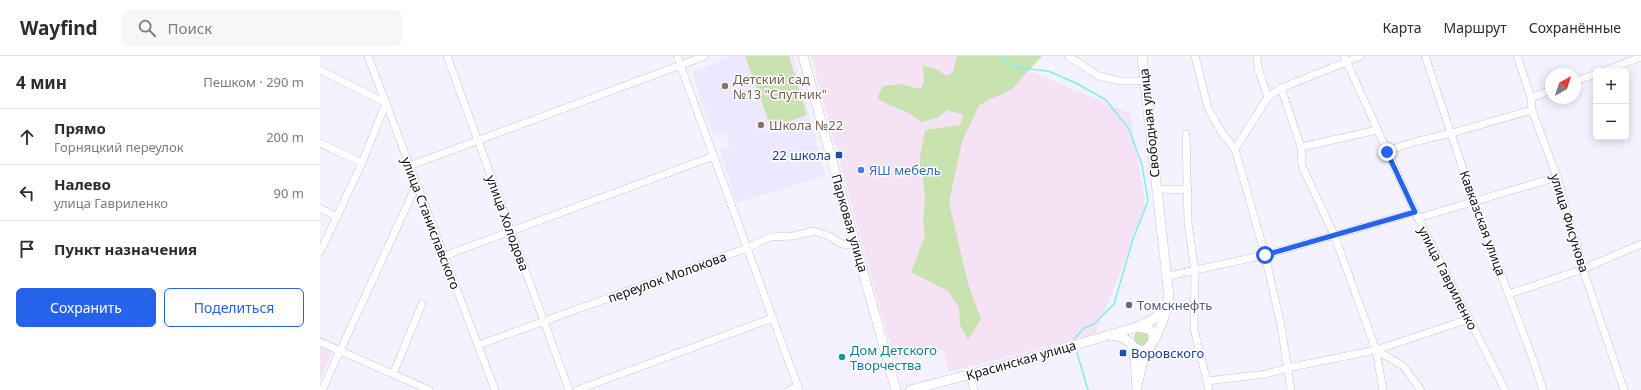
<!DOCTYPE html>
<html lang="ru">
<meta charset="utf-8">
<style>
:root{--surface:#fff;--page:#f7f7f7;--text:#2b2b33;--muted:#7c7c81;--line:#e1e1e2;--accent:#2563eb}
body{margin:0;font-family:"Noto Sans",sans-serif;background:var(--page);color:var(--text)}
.controls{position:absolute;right:12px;top:12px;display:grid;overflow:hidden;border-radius:6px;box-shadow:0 2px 10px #0003}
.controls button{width:36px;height:36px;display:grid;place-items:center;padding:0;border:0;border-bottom:1px solid var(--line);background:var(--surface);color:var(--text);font:20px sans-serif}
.compass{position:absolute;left:1225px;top:12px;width:36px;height:36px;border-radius:50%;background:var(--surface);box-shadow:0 2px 10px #0003;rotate:39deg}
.stop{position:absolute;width:12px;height:12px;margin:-9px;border:3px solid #2563eb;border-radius:50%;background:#fff}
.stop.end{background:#2563eb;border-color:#fff;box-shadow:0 1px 4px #0008}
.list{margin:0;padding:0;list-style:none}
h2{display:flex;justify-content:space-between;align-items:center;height:52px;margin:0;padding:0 16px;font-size:17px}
h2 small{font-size:13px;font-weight:400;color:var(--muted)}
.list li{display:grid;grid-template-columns:26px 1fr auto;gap:12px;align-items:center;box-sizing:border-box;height:56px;padding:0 16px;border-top:1px solid var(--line)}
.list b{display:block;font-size:15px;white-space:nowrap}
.list p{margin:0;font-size:13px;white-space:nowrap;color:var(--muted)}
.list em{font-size:13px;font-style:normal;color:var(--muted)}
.actions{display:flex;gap:8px;padding:12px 16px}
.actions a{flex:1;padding:9px 0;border:1px solid var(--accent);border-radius:6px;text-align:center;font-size:14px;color:var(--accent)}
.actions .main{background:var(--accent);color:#fff}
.icon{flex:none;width:22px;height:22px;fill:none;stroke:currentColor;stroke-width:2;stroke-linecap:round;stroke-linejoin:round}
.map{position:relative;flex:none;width:1321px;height:334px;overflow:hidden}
header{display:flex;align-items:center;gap:24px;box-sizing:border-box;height:56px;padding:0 20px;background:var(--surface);border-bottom:1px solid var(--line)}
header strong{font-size:19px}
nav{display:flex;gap:22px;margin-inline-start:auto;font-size:14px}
.search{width:280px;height:36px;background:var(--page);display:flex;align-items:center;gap:10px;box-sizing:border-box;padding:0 14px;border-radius:6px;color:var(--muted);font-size:15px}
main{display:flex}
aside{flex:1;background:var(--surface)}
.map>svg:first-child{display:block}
</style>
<header>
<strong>Wayfind</strong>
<div class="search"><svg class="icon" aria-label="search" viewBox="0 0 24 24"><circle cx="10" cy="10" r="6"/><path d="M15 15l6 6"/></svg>Поиск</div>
<nav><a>Карта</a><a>Маршрут</a><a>Сохранённые</a></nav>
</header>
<main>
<aside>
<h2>4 мин<small>Пешком · 290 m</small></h2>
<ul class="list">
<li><svg class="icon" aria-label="ahead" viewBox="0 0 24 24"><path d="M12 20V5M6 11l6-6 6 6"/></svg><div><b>Прямо</b><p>Горняцкий переулок</p></div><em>200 m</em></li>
<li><svg class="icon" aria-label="left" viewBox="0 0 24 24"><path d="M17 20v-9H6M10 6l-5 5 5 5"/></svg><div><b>Налево</b><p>улица Гавриленко</p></div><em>90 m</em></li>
<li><svg class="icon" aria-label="arrive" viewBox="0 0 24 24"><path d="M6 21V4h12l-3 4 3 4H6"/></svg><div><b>Пункт назначения</b></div></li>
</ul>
<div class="actions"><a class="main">Сохранить</a><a>Поделиться</a></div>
</aside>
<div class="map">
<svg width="1321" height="334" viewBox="0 0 1321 334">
<rect width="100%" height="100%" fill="#f5f2ff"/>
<path fill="#ede7ff" d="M411,0H474L505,120L416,147L400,95L410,91L406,77L394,80L372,17Z"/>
<g fill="#f5e3f5">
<path d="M491,0H674L810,57L826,153L775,278L629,316L623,293L574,303Z"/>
<path d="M0,290L13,296L0,323Z"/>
</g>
<g fill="#c8e3af">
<path d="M425,0H469L487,59L451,72Z"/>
<path d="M637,0H722L692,33L659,49L642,86L629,146L648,228L661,263L648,284L640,269L639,251L628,235L591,216L605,180L603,165L605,144L603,122L600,116V101L605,74L640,69L644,59L627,54L617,62L601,66C589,54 571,52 557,42L563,30L579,28L601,33L604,25L603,10L616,13L627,20L633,16Z"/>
<circle cx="822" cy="282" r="8"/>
</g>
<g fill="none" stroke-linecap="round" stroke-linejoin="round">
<g stroke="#7ceef6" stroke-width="1.5">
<path d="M684,0L686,5L700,12L728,15L756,27L786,44L809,73L822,109L828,145L813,183L794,248L774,268L764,272L754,283"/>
<path d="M757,297L768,334"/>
</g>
<g stroke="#c8c3d9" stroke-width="8">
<g id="minor">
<path d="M48,0L175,334"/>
<path d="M127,0L249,334"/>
<path d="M357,0L479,334"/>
<path d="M748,0L779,20L800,25H825"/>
<path d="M875,0L888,52L902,77L915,93L945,199L961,270L971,334"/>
<path d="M937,0L938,12L948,41"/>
<path d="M1024,0L1095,156L1185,334"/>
<path d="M1105,0L1154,146L1211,298L1223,334"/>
<path d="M1197,0L1211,42L1212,54L1237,121L1263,213L1304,334"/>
<path d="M0,14L66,47L42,107L0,196"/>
<path d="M1284,15L1321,1"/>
<path d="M1255,25L1276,18"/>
<path d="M961,32L981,91L982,110L1015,181L1056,294L1063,334"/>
<path d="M1211,42L1231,34"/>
<path d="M866,78L868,167L875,215L874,273L889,334"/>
<path d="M0,87L42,107"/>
<path d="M981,91L1057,74"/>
<path d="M915,93L948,41L961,32L1041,0"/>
<path d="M1067,95L1098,85L1132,77L1212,54"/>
<path d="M89,110L385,0"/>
<path d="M837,133L868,134"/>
<path d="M0,152L17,161"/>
<path d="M1098,162L1237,121"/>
<path d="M124,200L394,100"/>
<path d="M848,220L945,199L1095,156"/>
<path d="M1189,238L1263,213L1321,188"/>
<path d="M0,286L109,334"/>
<path d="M158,289L427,192L450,181L473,180L494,175L509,180L522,188L529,189L536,188"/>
<path d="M1056,294L1083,310L1101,334"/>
<path d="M73,318L102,248"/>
<path d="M650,319L654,334"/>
<path d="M887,325L946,318L967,312L1056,294L1149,263"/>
<path d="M2,334L96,130"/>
<path d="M257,334L453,262"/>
<path d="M469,334L478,331"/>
</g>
</g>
<g stroke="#c8c3d9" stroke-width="10">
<g id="major">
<path d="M483,0L576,334"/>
<path d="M789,279C796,280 803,280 809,286C812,289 814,293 819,294C835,298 847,253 849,241L822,0"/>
<path d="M811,287L815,303L817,334"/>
<path d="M817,330L823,305L833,284V278L829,273L819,271"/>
<path d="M590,334L686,309L817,271L834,263L845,251"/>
</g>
</g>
<use href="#minor" stroke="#fff" stroke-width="7"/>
<use href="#major" stroke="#fff" stroke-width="9"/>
</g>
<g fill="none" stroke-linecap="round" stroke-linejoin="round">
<path stroke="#2563eb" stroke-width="5" d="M945,199L1095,156L1067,96"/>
</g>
<g fill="#8d6e63" stroke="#fff" stroke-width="1.5">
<circle cx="405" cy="30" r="4"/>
<circle cx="441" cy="69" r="4"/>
</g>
<g fill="#1a4fb4" stroke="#fff" stroke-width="1.5">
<rect x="515" y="95" width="8" height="8" rx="2"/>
<rect x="799" y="293" width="8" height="8" rx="2"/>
</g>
<circle fill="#3f7fe0" stroke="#fff" stroke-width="1.5" cx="541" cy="114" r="4"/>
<circle fill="#5c6f8a" stroke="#fff" stroke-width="1.5" cx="809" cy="249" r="4"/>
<circle fill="#0f9aa8" stroke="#fff" stroke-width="1.5" cx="522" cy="301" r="4"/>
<g text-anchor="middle" stroke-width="3" stroke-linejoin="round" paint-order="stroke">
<g font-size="13" fill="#785e54" stroke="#fff" text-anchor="start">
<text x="413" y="28">Детский сад<tspan x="413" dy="15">№13 "Спутник"</tspan></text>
<text x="449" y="74">Школа №22</text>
</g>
<g font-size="13" fill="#110f16" stroke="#fff">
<text transform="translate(829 67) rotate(-96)" y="5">Свободная улица</text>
<text transform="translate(111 167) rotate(69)" y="5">улица Станиславского</text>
<text transform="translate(188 167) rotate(70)" y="5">улица Холодова</text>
<text transform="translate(530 167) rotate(74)" y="5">Парковая улица</text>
<text transform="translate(1163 167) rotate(70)" y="5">Кавказская улица</text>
<text transform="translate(1250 167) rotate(73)" y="5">улица Фисунова</text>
<text transform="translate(347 221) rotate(-20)" y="5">переулок Молокова</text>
<text transform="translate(1128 222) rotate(63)" y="5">улица Гавриленко</text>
<text transform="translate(701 304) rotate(-16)" y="5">Красинская улица</text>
</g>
<g font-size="13" fill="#164399" stroke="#fff" text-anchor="end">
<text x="511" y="104">22 школа</text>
<text x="811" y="302" text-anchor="start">Воровского</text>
</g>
<g font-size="13" fill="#366cbe" stroke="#fff" text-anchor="start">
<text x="549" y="119">ЯШ мебель</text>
</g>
<g font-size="13" fill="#4e5e75" stroke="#fff" text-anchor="start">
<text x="817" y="254">Томскнефть</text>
</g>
<g font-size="13" fill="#0d838f" stroke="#fff" text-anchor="start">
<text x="530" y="299">Дом Детского<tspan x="530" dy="15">Творчества</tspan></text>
</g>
</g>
</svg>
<div class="controls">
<button>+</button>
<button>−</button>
</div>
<svg class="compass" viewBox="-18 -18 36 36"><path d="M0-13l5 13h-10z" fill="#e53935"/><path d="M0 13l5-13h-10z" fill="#7c7c81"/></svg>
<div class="stop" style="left:945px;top:199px"></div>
<div class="stop end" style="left:1067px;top:96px"></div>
</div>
</main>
